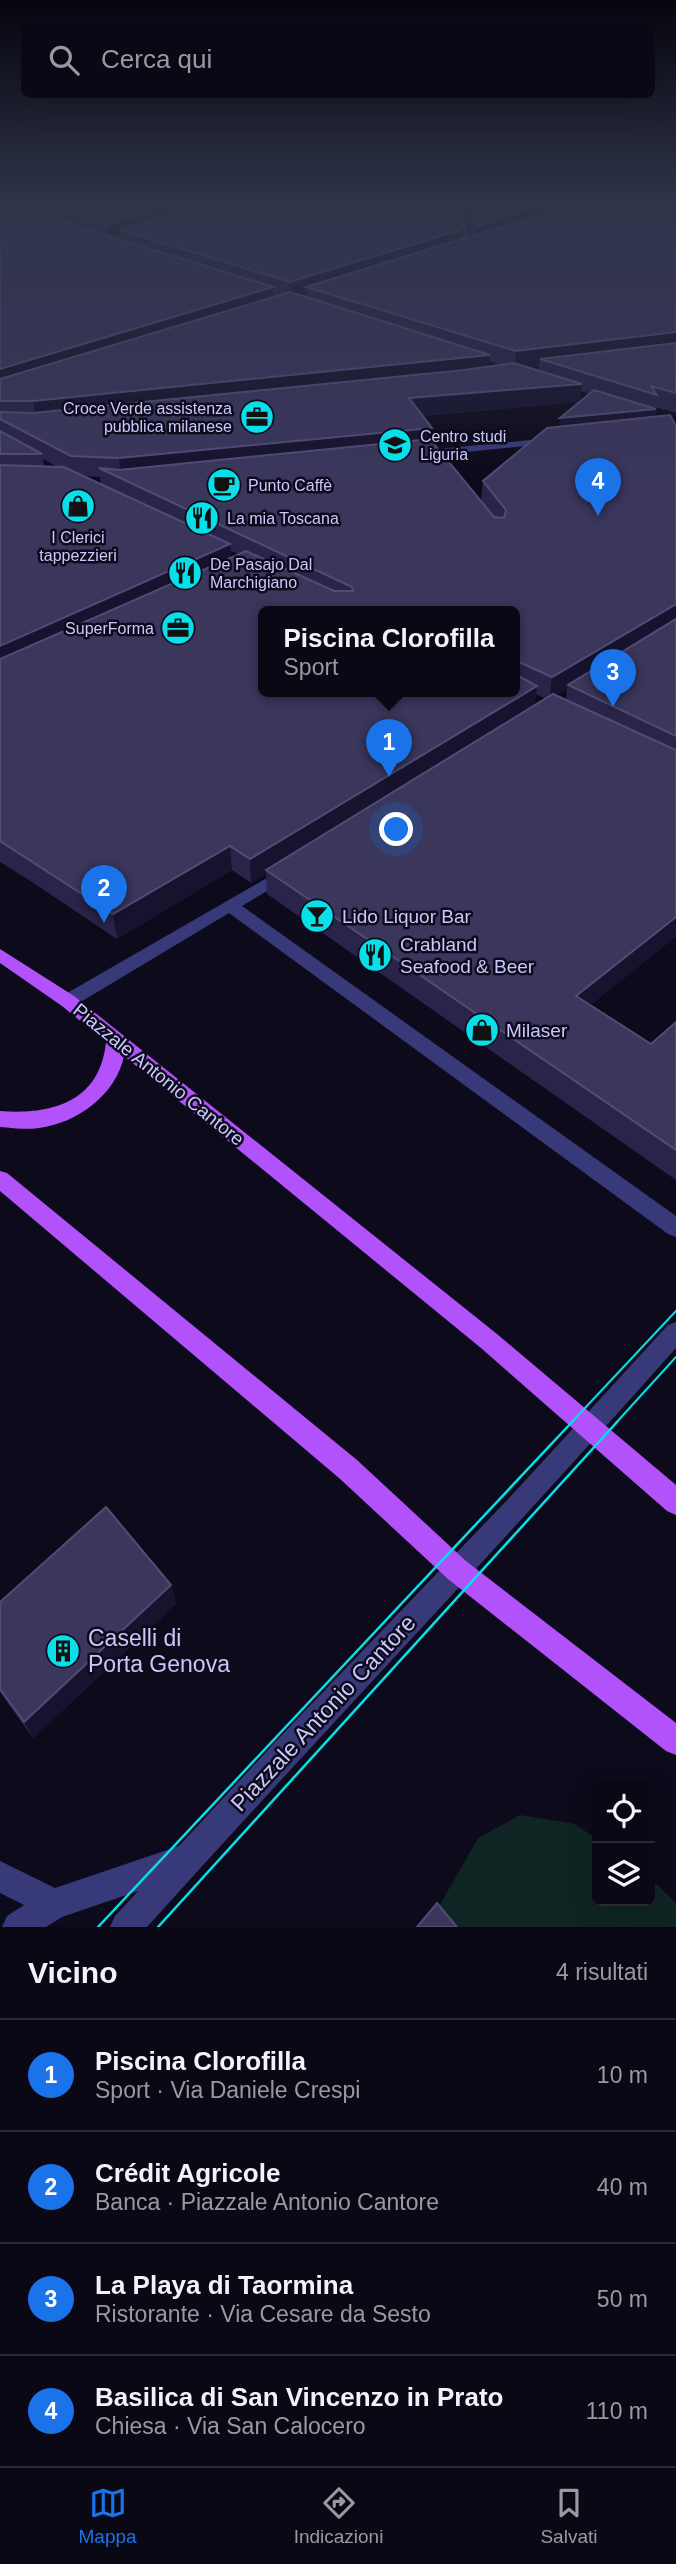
<!DOCTYPE html>
<html lang="it">
<meta charset="utf-8">
<style>
:root{--surface:#0a0814;--page:#181622;--text:#f1f3f6;--muted:#999aa0;--line:#2a2934;--accent:#1a73e8}
body{margin:0;font-family:Arial,sans-serif;background:var(--page);color:var(--text)}
.controls{position:absolute;right:21px;bottom:21px;display:grid;overflow:hidden;border-radius:10px;box-shadow:0 7px 28px #0002}
.controls button{width:63px;height:63px;display:grid;place-items:center;padding:0;border:0;border-bottom:2px solid var(--line);background:var(--surface);color:var(--text);font:35px sans-serif}
.you{position:absolute;left:397px;top:830px;width:24px;height:24px;margin:-18px;border:5px solid #fff;border-radius:50%;background:#1a73e8;box-shadow:0 0 0 10px #1a73e833}
.badge{display:grid;place-items:center;width:46px;height:46px;border-radius:50%;background:var(--accent);color:#fff;font-size:23px;font-weight:700}
.pin{position:absolute;translate:-50% -58px;filter:drop-shadow(0 2px 4px #0008)}
.pin::after{content:'';position:absolute;top:37px;width:24px;height:21px;background:inherit;clip-path:polygon(0 0,100% 0,50% 100%)}
.popup{position:absolute;left:258px;top:606px;width:262px;height:91px;box-sizing:border-box;display:grid;place-content:center;border-radius:10px;background:var(--surface);filter:drop-shadow(0 2px 5px #0005);font-size:23px;white-space:nowrap;color:var(--muted)}
.popup b{font-size:26px;color:var(--text)}
.popup::after{content:'';position:absolute;left:50%;top:100%;margin-left:-14px;border:14px solid transparent;border-top-color:var(--surface)}
.list{margin:0;padding:0;list-style:none}
h2{display:flex;justify-content:space-between;align-items:center;height:91px;margin:0;padding:0 28px;font-size:30px}
h2 small{font-size:23px;font-weight:400;color:var(--muted)}
.list li{display:grid;grid-template-columns:46px 1fr auto;gap:21px;align-items:center;box-sizing:border-box;height:112px;padding:0 28px;border-top:2px solid var(--line)}
.list b{display:block;font-size:26px;white-space:nowrap}
.list p{margin:0;font-size:23px;white-space:nowrap;color:var(--muted)}
.list em{font-size:23px;font-style:normal;color:var(--muted)}
.icon{flex:none;width:38px;height:38px;fill:none;stroke:currentColor;stroke-width:2;stroke-linecap:round;stroke-linejoin:round}
.map{position:relative;flex:none;width:676px;height:1927px;overflow:hidden}
.search{position:absolute;background:var(--surface);box-shadow:0 7px 28px #0002;left:21px;right:21px;top:21px;height:77px;display:flex;align-items:center;gap:18px;box-sizing:border-box;padding:0 24px;border-radius:10px;color:var(--muted);font-size:26px}
.sheet{height:539px;background:var(--surface)}
nav{display:flex;justify-content:space-around;align-items:center;box-sizing:border-box;height:98px;border-top:2px solid var(--line);background:var(--surface);font-size:19px;color:var(--muted)}
nav a{display:grid;justify-items:center;gap:4px}
nav .on{color:var(--accent)}
.map>svg:first-child{display:block}
</style>
<div class="map">
<svg width="676" height="1927" viewBox="0 0 676 1927">
<rect width="100%" height="100%" fill="#0d0b1b"/>
<path fill="#0f2523" d="M520,1815L575,1824L597,1839V1901H650V1878L676,1903V1927H444L434,1915L478,1838Z"/>
<g fill="none" stroke-linecap="round" stroke-linejoin="round">
<g fill="#383979" fill-rule="evenodd">
<path d="M452,200H458L475,250H469L462,239Z"/>
<path d="M551,438L555,439V443L418,457L413,454L418,451Z"/>
<path d="M286,867L294,872L292,876L242,906L676,1216V1237L668,1234L229,913L74,1006H62L59,1001L62,996Z"/>
<path d="M676,1322V1348C502,1544 322,1733 147,1927H110L115,1916L138,1891L62,1917L46,1927H2L7,1916L24,1905L0,1893V1861L55,1888L179,1846L277,1740L511,1496L668,1325Z"/>
</g>
<g fill="#b252fa" fill-rule="evenodd">
<path d="M0,949L74,996L497,1334L676,1485V1515L667,1511L481,1348L124,1056C116,1095 77,1123 39,1128C26,1130 13,1128 0,1127V1111C52,1115 100,1102 106,1042L62,1006L0,963Z"/>
<path d="M0,1171L7,1173L357,1460L466,1561L676,1723V1755L666,1751L448,1579L339,1478L0,1191Z"/>
</g>
<g stroke="#07dfe9" stroke-width="2">
<path d="M570,1424L676,1311"/>
<path d="M615,1424L676,1357"/>
</g>
<g stroke="#07dfe9" stroke-width="2.5">
<path d="M98,1927L572,1422"/>
<path d="M158,1927L617,1422"/>
</g>
</g>
<g fill="#292449" fill-rule="evenodd">
<path d="M0,200H455L463,239L473,236L461,200H676V413L655,407V417L676,426V938L675,937L590,1005L651,1044L676,1022V1180L267,894L266,874L251,883L232,870L117,939L32,882L0,862ZM122,236V240L115,238ZM489,361L500,365L489,367ZM539,366V370L530,367ZM581,391L589,394L580,402ZM579,402L559,426L483,481L481,501L432,441V428L423,416ZM43,459L56,466H44ZM85,476L100,477L101,483ZM231,551L238,554L231,557ZM566,689H567L566,700L556,695ZM536,694L546,699L534,706Z"/>
<path d="M171,1585L176,1604L33,1738L0,1692V1602Z"/>
</g>
<g fill="#17132e">
<path d="M186,200H232L121,230L122,236L107,240L105,225Z"/>
<path d="M559,200H604L475,241L476,226Z"/>
<path d="M464,229L463,245L306,287L307,293L290,298V282Z"/>
<path d="M273,287V304L0,388V369Z"/>
<path d="M676,332V349L540,359L539,366L514,369L516,351Z"/>
<path d="M490,355L488,373L36,420L33,401Z"/>
<path d="M582,384L580,402L408,417L409,398Z"/>
<path d="M656,409L653,426L558,435L560,418Z"/>
<path d="M432,428L431,448L121,478L119,458Z"/>
<path d="M230,544L232,565L0,671V646Z"/>
<path d="M676,604V617L675,624L568,685L567,689L549,700L552,677Z"/>
<path d="M537,686L534,709L266,870V874L251,883L250,859Z"/>
<path d="M230,846L232,870L117,939L113,914Z"/>
<path d="M676,917V932L675,937L571,1021L576,996Z"/>
<path d="M171,1585L176,1604L33,1738L24,1722Z"/>
</g>
<g fill="#3a365c" stroke="#514c75" stroke-width="2">
<path d="M22,200H186L105,225Z"/>
<path d="M215,200H455L464,229L290,282L121,230Z"/>
<path d="M467,200H559L476,226Z"/>
<path d="M589,200H676V332L516,351L306,287Z"/>
<path d="M0,202L273,287L0,369Z"/>
<path d="M290,292L490,355L33,401H0V379Z"/>
<path d="M676,343V393L651,386L657,395L540,359Z"/>
<path d="M514,363L582,384L409,398L432,428L119,458L71,456L0,419V412L33,413L464,370Z"/>
<path d="M594,390L656,409L560,418Z"/>
<path d="M670,415L676,426V604L552,677L517,661L515,664V611H263V691H515V674L537,686L250,859L230,846L113,914L0,841V659L246,551L334,591H353L352,587L99,468L119,470L430,439L494,517L504,518L506,510L483,481L547,428Z"/>
<path d="M0,431L42,454H0Z"/>
<path d="M0,465L64,467L230,544L0,646Z"/>
<path d="M676,619V736L568,685Z"/>
<path d="M553,694L676,750V917L576,996L651,1044L676,1022V1150L266,870Z"/>
<path d="M106,1507L171,1585L24,1722L0,1689V1602Z"/>
<path d="M437,1903L457,1927H417Z"/>
</g>
<linearGradient id="sky" x2="0" y2="1"><stop stop-color="#07060f"/><stop offset="0.43" stop-color="#2f344a"/><stop offset="1" stop-color="#2f344a" stop-opacity="0"/></linearGradient>
<rect width="676" height="470" fill="url(#sky)"/>
<defs>
<g id="office-disc" transform="scale(1.75)"><circle r="9.5" fill="#07dfe9" stroke="#0d0b1b"/><path d="M-6-3h4V-5.5h4V-3h4V5H-6ZM-1-4.5V-3h2v-1.5ZM-6 0V1H6V0Z" fill="#111"/></g>
<g id="school-disc" transform="scale(1.75)"><circle r="9.5" fill="#07dfe9" stroke="#0d0b1b"/><path d="M0-5L7-2L0 1L-7-2ZM-4 1L0 2.5L4 1V4Q0 6-4 4Z" fill="#111"/></g>
<g id="cafe-disc" transform="scale(1.75)"><circle r="9.5" fill="#07dfe9" stroke="#0d0b1b"/><path d="M-5.5-4.5H6V0H3Q3 3.5 0 3.5H-2.5Q-5.5 3.5-5.5 0ZM3-3.2v2h1.7v-2ZM-6 4.5H4V6H-6Z" fill="#111"/></g>
<g id="shop-disc" transform="scale(1.75)"><circle r="9.5" fill="#07dfe9" stroke="#0d0b1b"/><path d="M-5-2.5h2.3a2.7 3.5 0 0 1 5.4 0H5L5.5 6h-11ZM-1.5-2.5h3a1.5 2.3 0 0 0-3 0Z" fill="#111"/></g>
<g id="restaurant-disc" transform="scale(1.75)"><circle r="9.5" fill="#07dfe9" stroke="#0d0b1b"/><path d="M-5-6h1v4h1v-4h1v4h1v-4h1v5L-1.5 .5V6h-2V.5L-5-1ZM5-6V6H3V1.5H1.5Q1.5-4 5-6Z" fill="#111"/></g>
<g id="bar-disc" transform="scale(1.75)"><circle r="9.5" fill="#07dfe9" stroke="#0d0b1b"/><path d="M-6-5H6L.8 .8V4.5H3.5V6h-7V4.5H-.8V.8Z" fill="#111"/></g>
<g id="building-disc" transform="scale(1.75)"><circle r="9.5" fill="#07dfe9" stroke="#0d0b1b"/><path d="M-4-6H4V6H1V3H-1V6H-4ZM-2.5-4.3h1.7v1.8h-1.7ZM.8-4.3h1.7v1.8H.8ZM-2.5-1h1.7V.8h-1.7ZM.8-1h1.7V.8H.8Z" fill="#111"/></g>
</defs>
<g fill-rule="evenodd">
<use href="#office-disc" x="257" y="417"/>
<use href="#school-disc" x="395" y="445"/>
<use href="#cafe-disc" x="224" y="485"/>
<use href="#shop-disc" x="78" y="506"/>
<use href="#restaurant-disc" x="202" y="518"/>
<use href="#restaurant-disc" x="185" y="573"/>
<use href="#office-disc" x="178" y="628"/>
<use href="#bar-disc" x="317" y="916"/>
<use href="#restaurant-disc" x="375" y="955"/>
<use href="#shop-disc" x="482" y="1030"/>
<use href="#building-disc" x="63" y="1651"/>
</g>
<g text-anchor="middle" stroke-width="5" stroke-linejoin="round" paint-order="stroke">
<g font-size="16" fill="#cac7fd" stroke="#0d0b1b" text-anchor="start">
<text x="232" y="414" text-anchor="end">Croce Verde assistenza<tspan x="232" dy="18">pubblica milanese</tspan></text>
<text x="420" y="442">Centro studi<tspan x="420" dy="18">Liguria</tspan></text>
<text x="248" y="491">Punto Caffè</text>
<text x="227" y="524">La mia Toscana</text>
<text x="78" y="543" text-anchor="middle">I Clerici<tspan x="78" dy="18">tappezzieri</tspan></text>
<text x="210" y="570">De Pasajo Dal<tspan x="210" dy="18">Marchigiano</tspan></text>
<text x="154" y="634" text-anchor="end">SuperForma</text>
</g>
<g font-size="19" fill="#cac7fd" stroke="#0d0b1b" text-anchor="start">
<text x="342" y="923">Lido Liquor Bar</text>
<text x="400" y="951">Crabland<tspan x="400" dy="22">Seafood &amp; Beer</tspan></text>
<text x="506" y="1037">Milaser</text>
</g>
<g font-size="19" fill="#cac7fd" stroke="#0d0b1b">
<text transform="translate(159 1074) rotate(39)" y="7">Piazzale Antonio Cantore</text>
</g>
<g font-size="23" fill="#cac7fd" stroke="#0d0b1b" text-anchor="start">
<text x="88" y="1646">Caselli di<tspan x="88" dy="26">Porta Genova</tspan></text>
</g>
<g font-size="23" fill="#cac7fd" stroke="#0d0b1b">
<text transform="translate(323 1713) rotate(-47)" y="8">Piazzale Antonio Cantore</text>
</g>
</g>
</svg>
<div class="controls">
<button><svg class="icon" aria-label="locate" viewBox="0 0 24 24"><circle cx="12" cy="12" r="6"/><path d="M12 2v4M12 18v4M2 12h4M18 12h4"/></svg></button>
<button><svg class="icon" aria-label="layers" viewBox="0 0 24 24"><path d="M12 4l9 5-9 5-9-5zM3 14l9 5 9-5"/></svg></button>
</div>
<div class="you"></div>
<div class="pin badge" style="left:389px;top:777px">1</div>
<div class="popup"><b>Piscina Clorofilla</b>Sport</div>
<div class="pin badge" style="left:104px;top:923px">2</div>
<div class="pin badge" style="left:613px;top:707px">3</div>
<div class="pin badge" style="left:598px;top:516px">4</div>
<div class="search"><svg class="icon" aria-label="search" viewBox="0 0 24 24"><circle cx="10" cy="10" r="6"/><path d="M15 15l6 6"/></svg>Cerca qui</div>
</div>
<section class="sheet">
<h2>Vicino<small>4 risultati</small></h2>
<ul class="list">
<li><span class="badge">1</span><div><b>Piscina Clorofilla</b><p>Sport · Via Daniele Crespi</p></div><em>10 m</em></li>
<li><span class="badge">2</span><div><b>Crédit Agricole</b><p>Banca · Piazzale Antonio Cantore</p></div><em>40 m</em></li>
<li><span class="badge">3</span><div><b>La Playa di Taormina</b><p>Ristorante · Via Cesare da Sesto</p></div><em>50 m</em></li>
<li><span class="badge">4</span><div><b>Basilica di San Vincenzo in Prato</b><p>Chiesa · Via San Calocero</p></div><em>110 m</em></li>
</ul>
</section>
<nav>
<a class="on"><svg class="icon" aria-label="map" viewBox="0 0 24 24"><path d="M3 6l6-2 6 2 6-2v14l-6 2-6-2-6 2zM9 4v14M15 6v14"/></svg>Mappa</a>
<a><svg class="icon" aria-label="directions" viewBox="0 0 24 24"><path d="M12 3l9 9-9 9-9-9zM9 14v-3h6M13 9l2 2-2 2"/></svg>Indicazioni</a>
<a><svg class="icon" aria-label="saved" viewBox="0 0 24 24"><path d="M7 4h10v16l-5-4-5 4z"/></svg>Salvati</a>
</nav>
